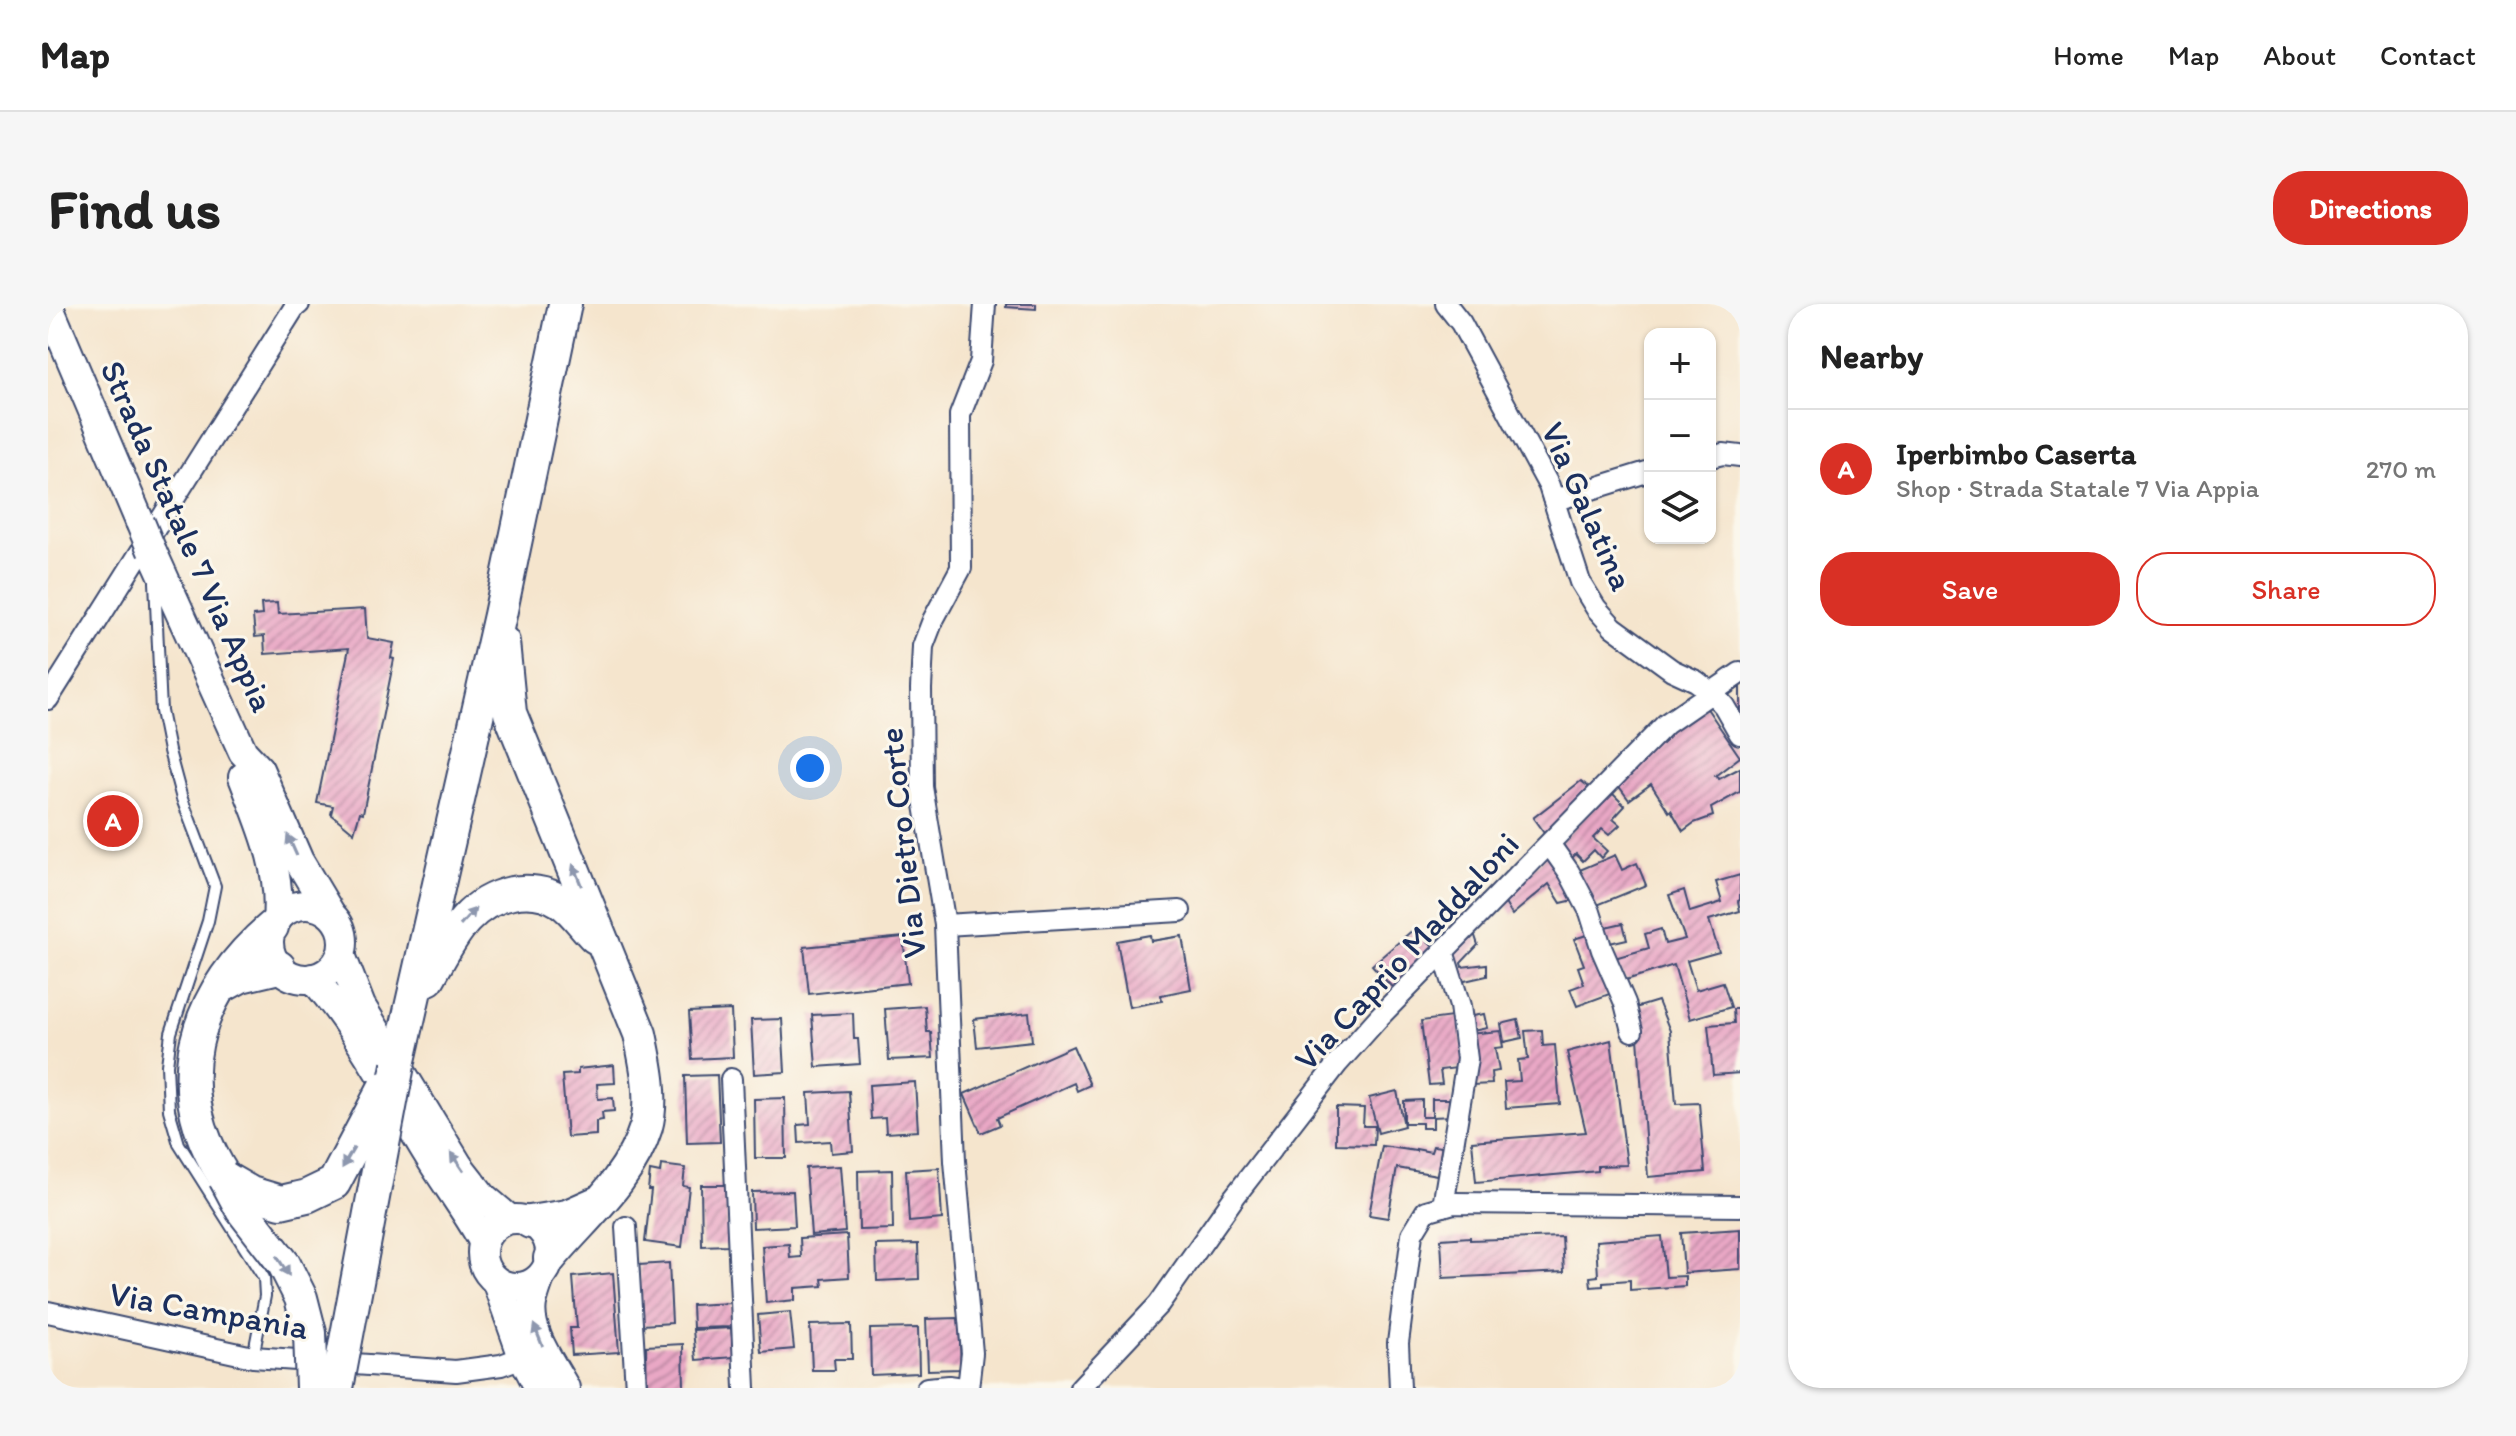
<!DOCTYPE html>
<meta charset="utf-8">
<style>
:root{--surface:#fff;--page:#f6f6f6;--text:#222;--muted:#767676;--line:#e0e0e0;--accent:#d93025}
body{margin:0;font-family:Itim,sans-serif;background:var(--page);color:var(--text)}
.controls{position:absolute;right:24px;top:24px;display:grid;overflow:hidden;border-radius:16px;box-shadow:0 2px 6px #0004}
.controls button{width:72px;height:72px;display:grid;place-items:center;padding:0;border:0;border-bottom:2px solid var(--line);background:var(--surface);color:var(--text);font:40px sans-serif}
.you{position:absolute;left:762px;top:464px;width:28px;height:28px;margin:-20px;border:6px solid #fff;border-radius:50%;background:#1a73e8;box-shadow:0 0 0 12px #1a73e833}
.badge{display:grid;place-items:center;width:52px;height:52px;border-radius:50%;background:var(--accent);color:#fff;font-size:26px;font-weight:700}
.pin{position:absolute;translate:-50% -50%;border:4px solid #fff;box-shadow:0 2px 8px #0006}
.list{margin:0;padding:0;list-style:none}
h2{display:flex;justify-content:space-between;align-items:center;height:104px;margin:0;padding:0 32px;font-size:34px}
h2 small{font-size:26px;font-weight:400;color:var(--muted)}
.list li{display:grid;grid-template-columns:52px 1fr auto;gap:24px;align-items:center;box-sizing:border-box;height:120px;padding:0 32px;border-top:2px solid var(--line)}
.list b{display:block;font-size:30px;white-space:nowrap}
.list p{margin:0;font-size:26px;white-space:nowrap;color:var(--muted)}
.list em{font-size:26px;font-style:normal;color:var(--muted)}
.actions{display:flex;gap:16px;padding:24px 32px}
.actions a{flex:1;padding:18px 0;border:2px solid var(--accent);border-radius:32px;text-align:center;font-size:28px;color:var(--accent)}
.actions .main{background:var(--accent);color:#fff}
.icon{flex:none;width:44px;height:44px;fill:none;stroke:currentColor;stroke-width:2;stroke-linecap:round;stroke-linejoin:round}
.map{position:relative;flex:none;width:1692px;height:1084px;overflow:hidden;border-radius:32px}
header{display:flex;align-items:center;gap:48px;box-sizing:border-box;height:112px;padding:0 40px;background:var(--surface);border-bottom:2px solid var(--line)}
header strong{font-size:38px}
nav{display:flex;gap:44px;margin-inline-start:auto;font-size:28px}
.intro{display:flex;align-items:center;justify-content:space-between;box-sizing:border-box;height:192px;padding:0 48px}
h1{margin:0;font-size:56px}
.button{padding:20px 36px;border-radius:32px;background:var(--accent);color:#fff;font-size:28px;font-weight:700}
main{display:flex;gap:48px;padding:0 48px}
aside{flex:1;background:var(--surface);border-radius:32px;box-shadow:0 2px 6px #0004}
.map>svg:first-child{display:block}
</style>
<header>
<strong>Map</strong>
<nav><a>Home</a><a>Map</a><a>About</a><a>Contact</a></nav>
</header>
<div class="intro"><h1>Find us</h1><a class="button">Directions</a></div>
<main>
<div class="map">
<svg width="1692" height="1084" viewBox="0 0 1692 1084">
<defs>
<pattern id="building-hatch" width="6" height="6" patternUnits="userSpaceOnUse" patternTransform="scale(2)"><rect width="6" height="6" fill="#e9a7c5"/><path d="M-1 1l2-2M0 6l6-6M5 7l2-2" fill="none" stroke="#bc88a3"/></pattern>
</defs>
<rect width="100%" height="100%" fill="#fbf7ec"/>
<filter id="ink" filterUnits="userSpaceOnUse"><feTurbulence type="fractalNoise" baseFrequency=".0125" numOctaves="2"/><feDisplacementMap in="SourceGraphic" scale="16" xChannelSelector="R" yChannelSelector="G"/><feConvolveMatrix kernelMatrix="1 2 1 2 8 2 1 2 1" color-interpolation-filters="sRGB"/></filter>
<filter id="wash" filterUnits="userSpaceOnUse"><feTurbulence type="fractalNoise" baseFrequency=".006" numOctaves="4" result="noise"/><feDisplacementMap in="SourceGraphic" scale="32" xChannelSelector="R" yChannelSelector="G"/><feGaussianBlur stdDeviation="1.8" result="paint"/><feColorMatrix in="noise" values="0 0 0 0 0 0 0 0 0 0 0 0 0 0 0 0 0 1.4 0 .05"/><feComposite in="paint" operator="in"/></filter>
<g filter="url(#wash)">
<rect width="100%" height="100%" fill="#f5e5cd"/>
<g id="blocks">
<g fill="url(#building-hatch)">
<path d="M958,0H988V5L958,3Z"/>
<path d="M229,299L230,310L317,305L319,334L346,339L343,354L346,355L315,509L312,508L306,529L283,510L285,502L269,499L301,344L217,350L216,332L207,333L205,312L214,311L213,300Z"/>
<path d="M1692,383V414L1678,393Z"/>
<path d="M1658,403L1692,453L1667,472L1671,475L1692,464V488L1663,504L1665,512L1646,519L1635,527L1623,506L1621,508L1603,480L1581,496L1567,477L1617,437L1616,432Z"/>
<path d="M1533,477L1541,483L1498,532L1485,514Z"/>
<path d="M1562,487L1577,502L1565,515L1572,521L1561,531L1554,525L1545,534L1559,547L1553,554L1546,546L1535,557L1528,550L1522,556L1508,542Z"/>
<path d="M1503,546L1526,596L1513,599L1501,580L1464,611L1455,596Z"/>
<path d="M1567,551L1574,566L1589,559L1598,581L1542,604L1527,568Z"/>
<path d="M1692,571V596L1690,597L1692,607L1661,616L1671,648L1639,657L1648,686L1675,678L1683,703L1642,715L1626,661L1578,676L1563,655L1601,644L1597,630L1613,625L1617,640L1637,635L1621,591L1636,586L1642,608L1674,598L1668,578Z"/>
<path d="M1575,619L1579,635L1557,640L1553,624Z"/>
<path d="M1367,624L1392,649L1351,691L1324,661Z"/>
<path d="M1426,629L1430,641L1413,659L1414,663L1439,660V672L1412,678L1403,652Z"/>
<path d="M1545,629L1567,688L1529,702L1522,685L1536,680L1530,663L1536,661L1526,635Z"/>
<path d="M1102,631L1103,637L1134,632L1143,685L1113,691L1114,697L1081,703L1069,637Z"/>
<path d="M855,633L860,679L761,690L756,643Z"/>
<path d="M1610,697L1622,727L1628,800L1651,799L1657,868L1600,873L1590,734L1584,705Z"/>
<path d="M877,702L879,728H883L885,754L841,756L837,705Z"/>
<path d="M1685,705H1692V769L1665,771L1660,721L1686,719Z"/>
<path d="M683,706L685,753L644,755L641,708Z"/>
<path d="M805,709L806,735H810L812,760L768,763L764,711Z"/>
<path d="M981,709L984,737L929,743L926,715Z"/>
<path d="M1436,710L1439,724L1420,728L1418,713Z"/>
<path d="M1411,712L1417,763L1392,766L1394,780L1381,781L1373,717Z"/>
<path d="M734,715L737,768L706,770L703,716Z"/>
<path d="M1470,716L1474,734L1456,738L1453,720Z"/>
<path d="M1494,726L1495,742L1507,741L1512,800L1458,804L1456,778L1472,777L1470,756L1480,755L1477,727Z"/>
<path d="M1452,727L1455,743L1447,744L1451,767L1443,768L1444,780L1424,781L1420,730Z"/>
<path d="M1563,736L1579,861L1550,862V867L1428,878L1424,837L1538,828L1519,748Z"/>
<path d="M1025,742L1042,781L1029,787L1026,779L949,814L952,821L933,829L916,790Z"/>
<path d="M566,761L567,779L549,780L550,795L565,794L566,807L554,808L555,816L548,817V831L519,833L514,771L530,770V765Z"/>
<path d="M669,771L672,838L639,839L637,772Z"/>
<path d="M867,778L870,827L838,829L837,814L823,815L821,781Z"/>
<path d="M801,787L805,847L783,849L782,837L751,839L750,821L762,820L760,789Z"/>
<path d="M1349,787L1356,822L1330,829L1321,794Z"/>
<path d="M737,794L738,854H707L706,795Z"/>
<path d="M1384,795H1403L1404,812L1384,813Z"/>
<path d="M1374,796V813H1385V824H1374V819H1356V797Z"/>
<path d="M1288,803L1316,804L1315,822H1327L1326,841L1288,840Z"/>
<path d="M1334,842L1368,847V845L1383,848L1385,842L1394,843L1389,871L1349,864L1340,914L1321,911Z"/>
<path d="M613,861L637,864L635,882L641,883L634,943L597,938L603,886H600L602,867L612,869Z"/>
<path d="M792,862L797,928L763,931L758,864Z"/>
<path d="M891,864L894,915L861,918L858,866Z"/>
<path d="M844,866L845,925L811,926L810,867Z"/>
<path d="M653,881H678L680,941L654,942Z"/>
<path d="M745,887L747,922L705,924L704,888Z"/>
<path d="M1692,925V965L1636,969L1633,929Z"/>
<path d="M799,931L801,973L774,975L775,982L747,984V996L718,999L714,942L741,940L742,954L753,953L752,934Z"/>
<path d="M1614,932L1618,973L1637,972V982L1582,986V976L1555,978V982L1543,983L1542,973L1550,972L1548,937Z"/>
<path d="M1422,933V936L1514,933L1516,968L1395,974L1393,935Z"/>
<path d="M870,940L871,975L829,977L828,941Z"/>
<path d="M621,959L624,1019L594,1021L591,961Z"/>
<path d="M565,969L571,1048L524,1051L522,1024H529L525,973Z"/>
<path d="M683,999L684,1023L645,1024L644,1001Z"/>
<path d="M742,1008L746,1045L713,1048L710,1011Z"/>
<path d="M911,1014L913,1065L880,1066L878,1015Z"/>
<path d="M803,1020L804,1055H786L787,1066H764L762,1021Z"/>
<path d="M683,1024L686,1053L648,1056L645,1026Z"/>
<path d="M870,1024L871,1069L823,1071L822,1025Z"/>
<path d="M635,1040L636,1084H599L598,1042Z"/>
</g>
</g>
</g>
<g filter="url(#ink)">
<use href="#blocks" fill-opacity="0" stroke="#3c4a6f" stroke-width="2"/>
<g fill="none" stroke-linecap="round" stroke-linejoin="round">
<g stroke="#3c4a6f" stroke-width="14">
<path id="service" d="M107,278L113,407L121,447L134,495L167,582L160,617L123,729L119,761L121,806L131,840L216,974L217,992L205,1053"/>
</g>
<g stroke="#3c4a6f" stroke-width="24">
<g id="minor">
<path d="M1398,0L1413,19L1501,182L1532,278L1548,304L1565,323L1624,366L1648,377L1664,389L1676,402L1692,430"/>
<path d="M1662,153L1675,150L1692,152"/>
<path d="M1505,194L1518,193L1602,167"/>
<path d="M0,395L246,4L251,0"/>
<path d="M1502,541L1521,568L1542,608L1554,646L1577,699L1584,727"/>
<path d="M897,621L1132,607"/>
<path d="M1395,647L1412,702L1419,755L1395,902"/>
<path d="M683,775L697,1084"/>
<path d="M578,923L588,1084"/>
<path d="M0,1008L205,1053L408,1067L453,1061L475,1053"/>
<path d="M879,1084L901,1082L915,1084"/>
<path d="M920,1084L924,1049L907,857L897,621L874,483L873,385L875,342L885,316L913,264L912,111L933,57L937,0"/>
<path d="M1032,1084L1111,1000L1187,892L1290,759L1332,712L1618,420L1692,369"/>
<path d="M1352,1084L1350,1039L1364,930L1378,907L1406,899L1692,902"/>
</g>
</g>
<g stroke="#3c4a6f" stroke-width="32">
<g id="secondary">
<path d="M0,1L92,218"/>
<path d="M104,247L195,448L211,465L251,557L282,609"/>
<path d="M195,473C213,520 234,565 229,616"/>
<circle cx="258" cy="638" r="37"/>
<path d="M293,651L313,702L410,861L435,893L461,915"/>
<path d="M265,674C311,727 343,790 379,849C397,879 418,906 435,937"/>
<circle cx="468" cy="949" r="34"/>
<path d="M492,974C489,982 486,991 484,999C479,1028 504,1060 517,1084"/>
<path d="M449,979L475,1053L491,1084"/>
</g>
</g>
<g stroke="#3c4a6f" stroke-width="36">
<g id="trunk">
<path d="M455,338L462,409L592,730C598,759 606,794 598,823C582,876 535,914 502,954"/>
<path d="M380,675C402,637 417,599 464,589C480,586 498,588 512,597C525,605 536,622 547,633"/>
<path d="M171,684L193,672L231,663"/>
<path d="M350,761L452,311L517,0"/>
<path d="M177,874C117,782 145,691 224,623"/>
<path d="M482,918L519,912L546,900"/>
</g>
</g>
<use href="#service" stroke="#fff" stroke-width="10"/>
<use href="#minor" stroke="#fff" stroke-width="20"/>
<use href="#secondary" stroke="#fff" stroke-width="28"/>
<use href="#trunk" stroke="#fff" stroke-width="32"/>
<g stroke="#3c4a6f" stroke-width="32" stroke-linecap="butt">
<path id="secondary-bridge" d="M92,218L104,247"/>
</g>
<g stroke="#3c4a6f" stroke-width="36" stroke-linecap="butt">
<g id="trunk-bridge">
<path d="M177,874L203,889L233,898L259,892L286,879L336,784"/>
<path d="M177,874L194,906L236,960L253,994L262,1029L264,1084"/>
<path d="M289,1084L350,761"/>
</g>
</g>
<use href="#secondary-bridge" stroke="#fff" stroke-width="28"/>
<use href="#trunk-bridge" stroke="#fff" stroke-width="32"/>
</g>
<defs><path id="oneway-solid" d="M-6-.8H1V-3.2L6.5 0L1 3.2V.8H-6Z" transform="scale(2)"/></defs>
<g fill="#8d97ae">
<use href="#oneway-solid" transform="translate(244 541) rotate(-114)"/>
<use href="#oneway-solid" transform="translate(529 571) rotate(-112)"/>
<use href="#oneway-solid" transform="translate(420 613) rotate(-48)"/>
<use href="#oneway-solid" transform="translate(300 854) rotate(120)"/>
<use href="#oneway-solid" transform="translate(409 858) rotate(-124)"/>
<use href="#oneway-solid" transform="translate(235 962) rotate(58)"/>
<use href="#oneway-solid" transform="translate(490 1031) rotate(-112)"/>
</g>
</g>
<g text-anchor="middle" stroke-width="6" stroke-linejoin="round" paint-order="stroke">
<g font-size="34" fill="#1b2f5e" stroke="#fbf7ec">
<text transform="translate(1540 202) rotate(66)" y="12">Via Galatina</text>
<text transform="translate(140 232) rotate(66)" y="12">Strada Statale 7 Via Appia</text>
<text transform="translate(854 539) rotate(-96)" y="12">Via Dietro Corte</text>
<text transform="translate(1358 647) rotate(-47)" y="12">Via Caprio Maddaloni</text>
<text transform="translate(161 1006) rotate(10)" y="12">Via Campania</text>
</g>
</g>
</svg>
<div class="controls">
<button>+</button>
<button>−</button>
<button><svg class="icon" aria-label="layers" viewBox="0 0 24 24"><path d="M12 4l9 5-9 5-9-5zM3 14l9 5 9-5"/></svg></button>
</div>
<div class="you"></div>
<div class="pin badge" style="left:65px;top:517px">A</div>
</div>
<aside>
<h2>Nearby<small></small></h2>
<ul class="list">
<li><span class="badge">A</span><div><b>Iperbimbo Caserta</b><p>Shop · Strada Statale 7 Via Appia</p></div><em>270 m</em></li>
</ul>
<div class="actions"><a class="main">Save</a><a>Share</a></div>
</aside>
</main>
